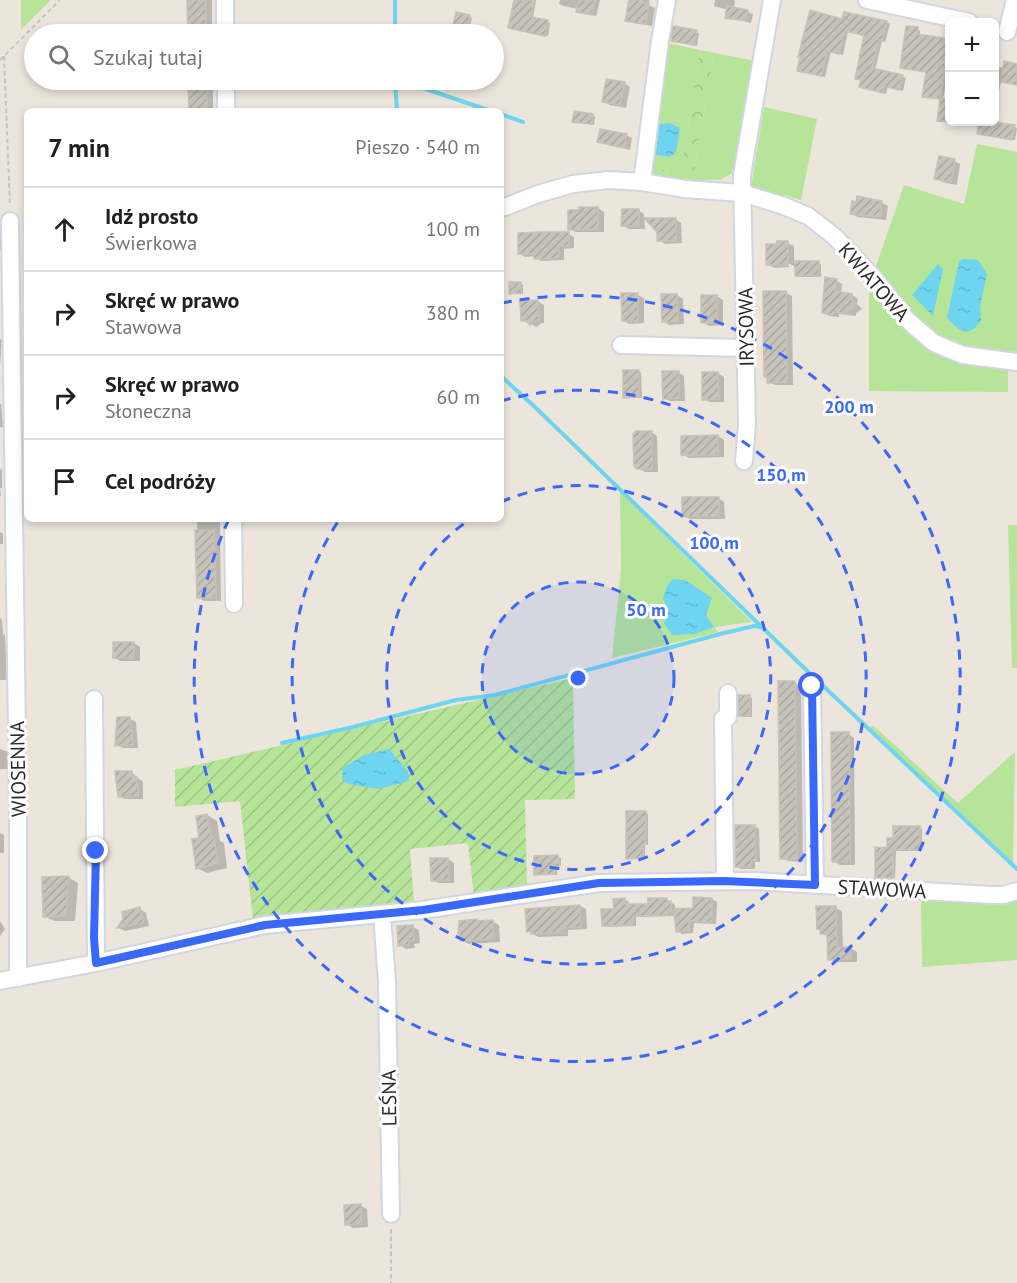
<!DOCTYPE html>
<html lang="pl">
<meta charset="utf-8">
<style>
:root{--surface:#fff;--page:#f6f6f6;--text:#202124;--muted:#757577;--line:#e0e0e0}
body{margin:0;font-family:"PT Sans",sans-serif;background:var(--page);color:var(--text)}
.controls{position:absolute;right:18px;top:18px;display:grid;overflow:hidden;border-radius:9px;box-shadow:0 3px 9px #0003}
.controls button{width:54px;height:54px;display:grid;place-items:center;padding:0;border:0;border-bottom:2px solid var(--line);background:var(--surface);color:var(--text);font:30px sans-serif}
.stop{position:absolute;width:18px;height:18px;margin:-14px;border:4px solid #3a68fb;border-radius:50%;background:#fff}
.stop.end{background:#3a68fb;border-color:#fff;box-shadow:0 2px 6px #0008}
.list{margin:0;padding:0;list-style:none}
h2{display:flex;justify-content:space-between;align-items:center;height:78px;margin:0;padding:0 24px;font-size:26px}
h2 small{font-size:20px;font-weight:400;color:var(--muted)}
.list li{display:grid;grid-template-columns:39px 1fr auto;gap:18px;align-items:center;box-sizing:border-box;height:84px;padding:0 24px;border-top:2px solid var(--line)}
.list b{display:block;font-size:22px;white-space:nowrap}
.list p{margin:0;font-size:20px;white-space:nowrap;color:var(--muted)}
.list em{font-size:20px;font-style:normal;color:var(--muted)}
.icon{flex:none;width:33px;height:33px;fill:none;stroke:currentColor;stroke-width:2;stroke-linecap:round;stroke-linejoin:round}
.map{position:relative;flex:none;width:1017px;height:1283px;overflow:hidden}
.search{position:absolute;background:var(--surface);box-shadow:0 3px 9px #0003;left:24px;top:24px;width:480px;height:66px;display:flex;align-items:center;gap:15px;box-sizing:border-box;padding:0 21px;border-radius:33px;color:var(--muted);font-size:22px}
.panel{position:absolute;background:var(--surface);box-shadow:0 3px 9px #0003;left:24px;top:108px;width:480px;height:414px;border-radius:9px}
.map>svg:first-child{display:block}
</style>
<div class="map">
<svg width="1017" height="1283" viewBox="0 0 1017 1283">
<defs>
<pattern id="forest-crowns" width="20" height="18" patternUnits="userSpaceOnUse" patternTransform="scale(1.5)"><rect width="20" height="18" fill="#b6e498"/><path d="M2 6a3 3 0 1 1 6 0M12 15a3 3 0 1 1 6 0" fill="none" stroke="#9dc483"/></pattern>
<pattern id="garden-furrows" width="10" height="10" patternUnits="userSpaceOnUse" patternTransform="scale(1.5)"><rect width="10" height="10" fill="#b6e498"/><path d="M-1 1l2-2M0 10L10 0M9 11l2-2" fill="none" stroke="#9dc483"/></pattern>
<pattern id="water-ripples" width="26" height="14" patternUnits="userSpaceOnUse" patternTransform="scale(1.5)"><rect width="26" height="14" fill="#6ed4f0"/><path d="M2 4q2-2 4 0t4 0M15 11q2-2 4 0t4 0" fill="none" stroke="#5fb6ce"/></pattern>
<pattern id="building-hatch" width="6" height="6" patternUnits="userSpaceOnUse" patternTransform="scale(1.5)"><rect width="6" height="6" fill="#c7c3bb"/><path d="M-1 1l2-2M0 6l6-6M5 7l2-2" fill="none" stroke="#aba8a1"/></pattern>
</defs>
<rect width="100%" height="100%" fill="#ece5dc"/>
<g fill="#b6e498" fill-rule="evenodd">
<path d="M21,0H51L21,30Z"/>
<path d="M667,43L700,50L681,170H648Z"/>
<path d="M714,53L756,61L736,171L720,180H693Z"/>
<path d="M764,107L817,119L801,200L751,187Z"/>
<path d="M977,144L1017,152V355L956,347L907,314L875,269L904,185L964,204Z"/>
<path d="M869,287L898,321L933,352L968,361L1008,366V392L869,391Z"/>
<path d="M620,492L752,622L715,627L718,632L612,658L621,570ZM663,599L707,608L706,615L664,623L667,608Z"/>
<path d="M1008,525H1017V668H1012Z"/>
<path d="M874,726L958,803L1015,752L1013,863L867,727Z"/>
<path d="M921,899H1017V960L922,967Z"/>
</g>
<path fill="url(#forest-crowns)" d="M700,50L714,53L693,180L648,177V170H681Z"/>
<path fill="url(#garden-furrows)" d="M573,678L575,799L525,800L527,888L474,897L468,843L410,849L414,903L253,920L240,801L175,807V770Z"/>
<g fill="url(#water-ripples)">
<path d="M670,123L680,128L676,152L670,157L656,155L659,124Z"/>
<path d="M964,259L978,260L987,274L980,306L981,321L974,329L967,332L957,328L947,318L959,261Z"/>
<path d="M938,264L943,269L933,316L912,295Z"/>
<path d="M672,579L685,580L712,598L706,615L714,627L695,634L672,635L664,623L667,608L663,599L666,588Z"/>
<path d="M389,749L408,772L409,781L378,789L349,784L342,780L343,768L364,755Z"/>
</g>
<g fill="#0003">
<path d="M188,0H212V34H189Z"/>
<path d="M516,0H536L533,18L550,23L548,36L513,29Z"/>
<path d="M560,0H600L596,16L582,13L578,9L564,6L559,4Z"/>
<path d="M630,0H649L648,5L655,8L652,26L633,23L627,20Z"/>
<path d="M715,0H735L734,8L753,14L751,23L727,17L728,10L714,6Z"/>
<path d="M457,13L472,18L468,34H453Z"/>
<path d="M843,21L886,22L890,24L885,42L882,41L875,70L906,78L903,91L888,87L886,94L864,88L862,80L856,78L865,37L848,31L843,55L831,51L825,77L799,70Z"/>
<path d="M674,27L699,33L697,46L675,42Z"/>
<path d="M917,29L920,31V36L950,40V58L943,100L950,122H992L1015,127L1017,128L1015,140L982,135L980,127L938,120L941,100L924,96L927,72L905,69Z"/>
<path d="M1017,65V85L1001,82L994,112V66L1005,68Z"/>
<rect x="190" y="80" width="23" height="31"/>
<path d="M624,83L630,87L626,108L610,105L604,101Z"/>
<path d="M593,115L595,117L594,125L577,122Z"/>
<path d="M626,135L632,138L630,150L605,144L599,141Z"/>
<path d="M954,161L960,164L957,185L942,182L936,178Z"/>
<path d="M882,203L888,206L886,220L858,217L852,214Z"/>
<path d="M598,208L604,212V232H576L570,229Z"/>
<path d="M638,210L644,214L645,229H629L623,226Z"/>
<path d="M675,219L681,223L682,243L665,244L659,240V232Z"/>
<path d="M0,221L2,222V250H0Z"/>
<path d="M568,234L574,237V248L564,249V260L541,261L536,256L525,257L520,254Z"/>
<path d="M787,243L794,246V263H818L821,264V277H799L796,276V267L782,260L781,262L790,267L774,268L768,264Z"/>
<path d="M836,280L842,284L841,294L852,295L858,299L857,304L862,309L856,313V316L839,314V317L829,316L823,312Z"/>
<path d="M520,283L523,285V294L511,293Z"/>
<path d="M785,292L792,296L793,385H775L768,382Z"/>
<path d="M637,295L644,298V323L629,324L623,320Z"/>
<path d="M677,295L683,299L684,324L669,325L663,321V296Z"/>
<path d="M717,296L723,300V325L709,326L703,322Z"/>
<path d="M538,302L544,305V323H541L537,327L522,320Z"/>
<path d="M0,339L2,340L0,365Z"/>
<path d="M639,371L641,373L642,398H627L625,397Z"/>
<path d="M678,372L684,376L685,401H670L664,398Z"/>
<path d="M718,373L724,377V402H710L704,399Z"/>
<path d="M0,404H1L3,427H0Z"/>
<path d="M651,432L657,436L658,472H645L638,468Z"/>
<path d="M718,436L724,440V457L689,458L683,454Z"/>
<path d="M0,469L2,470V488H0L1,496H0Z"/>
<path d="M718,498L724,502L725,519H690L683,516Z"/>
<path d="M197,519H220L221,601H204L198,597Z"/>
<path d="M0,532L3,534V544H0Z"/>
<path d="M0,618L2,620L3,634L5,635L7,680H0Z"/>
<path d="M134,643L140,647V661H120L114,657Z"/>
<path d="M795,683L801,686L803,862L788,861L781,858Z"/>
<path d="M749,696L752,698V717H743L740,715Z"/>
<path d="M130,719L136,722L138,748H123L117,745Z"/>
<path d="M848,734L854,738L855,865H840L834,861Z"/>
<path d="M0,749L10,753V769H0Z"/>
<path d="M131,772L143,782V799H125L119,796Z"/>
<path d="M645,813L648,814V845L645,844V859H630L628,858Z"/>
<path d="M207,815L217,821L220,841L224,843L227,868L207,873L197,868L201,839Z"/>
<path d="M755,826L759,829L760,862H755V869H741L737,866Z"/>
<path d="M920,828L922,829V851H896L895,878L877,877L888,849L895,839Z"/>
<path d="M0,833L4,835V853H0Z"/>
<path d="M558,857L561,858V866H557V875L536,874Z"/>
<path d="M448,859L454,863V883H438L432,880Z"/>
<path d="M68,877L78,883L75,921H54L44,916Z"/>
<path d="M694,898L712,899L717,902L716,924L694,923L693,933L682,934L677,931L676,916L636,917V926L607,927L603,925L625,900L629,902V906L649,905L666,899L675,905V911L694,910Z"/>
<path d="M580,906L586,909L587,929L568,930V936L538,937L529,931Z"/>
<path d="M836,908L842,911L843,949L851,948L857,952V962H835L829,959L828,937L818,929Z"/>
<path d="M140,909L146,913L149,926L125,931L119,928L125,919Z"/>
<path d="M0,921L5,929L0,936Z"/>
<path d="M493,922L499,925L500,942L468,944L462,940L480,923Z"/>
<path d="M413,927L419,930L420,943L414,944L415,948L406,949L400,945Z"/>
<path d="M361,1206L367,1209L368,1227L353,1228L346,1224Z"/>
</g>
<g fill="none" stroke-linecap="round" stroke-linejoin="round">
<g stroke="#6ed4f0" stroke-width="4">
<path d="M395,34V0"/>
<path d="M395,80L397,111"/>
<path d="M399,80L491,111"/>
<path d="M501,114L523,122"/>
<path d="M501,376L537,409L800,664L1017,869"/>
<path d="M282,743L353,727L456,700L495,695L720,634L754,626L761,627"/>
</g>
</g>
<g fill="url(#building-hatch)" stroke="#c8c1b6" stroke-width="1.5">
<path d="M187,0H206V34H188Z"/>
<path d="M514,0H534L531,17L548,20L545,36L508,28Z"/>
<path d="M579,0H595L592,15L576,12Z"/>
<path d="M629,0H643L642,2L649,3L646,24L625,21Z"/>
<path d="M727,6L748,10L746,21L725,18Z"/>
<path d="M810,10L842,19L844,12L887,21L882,41L879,40L872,68L903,75L899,90L884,86L883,93L859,87L861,80L855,79L864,35L845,31L839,54L827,51L822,76L797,71L800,57H798Z"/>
<path d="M456,12L470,15L466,34H451Z"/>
<path d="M673,26L697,30L694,45L671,41Z"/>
<path d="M906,26L918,27L917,34L949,39L940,98L950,100V122L937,121L940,99L922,97L926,72L900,68Z"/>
<path d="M1004,61L1017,64V85L1001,82Z"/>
<path d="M606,79L625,82L620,105L602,102Z"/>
<path d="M188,80H207V111H189Z"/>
<path d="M574,111L593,114L592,124L572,122Z"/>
<path d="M979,122H994L1015,125L1012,140L977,134Z"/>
<path d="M600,129L627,134L624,148L597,142Z"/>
<path d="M939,156L955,159L951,182L934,179Z"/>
<path d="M857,196L882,201L880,217L850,214L852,201L856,202Z"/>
<path d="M579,207H598V229L568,230V210H579Z"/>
<path d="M622,209H639V226H621Z"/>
<path d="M644,218H676V241H657V232Z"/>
<path d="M542,232H569V246H559V258L534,259V254H518V233Z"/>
<path d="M777,241H788V265H766V244H776Z"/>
<rect x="795" y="261" width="24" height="15"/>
<path d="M825,277L837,279L835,291L852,294V300L857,305L850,310V314L834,312L833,315L822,313Z"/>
<path d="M509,282H521V293L509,294Z"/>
<path d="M763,291H786L787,382L767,383V377H764Z"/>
<path d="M621,293H638V321H622Z"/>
<path d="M661,294H677L678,322H662Z"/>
<rect x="701" y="295" width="16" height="28"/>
<path d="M538,300L539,321H534L530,325L526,321H521L520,301Z"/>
<path d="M623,370H639V397L623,398Z"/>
<path d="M662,371H679V398L663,399Z"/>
<path d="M702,372H718L719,399L702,400Z"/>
<path d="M636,431H652V469H637L634,466L633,434Z"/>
<path d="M718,435V455H681V436Z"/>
<path d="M682,497H719V516L682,517Z"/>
<path d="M195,530H214L216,598H197Z"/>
<rect x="113" y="642" width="21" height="16"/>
<path d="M778,681H795L797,859H780Z"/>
<rect x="738" y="695" width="12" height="21"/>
<path d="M117,717H130L133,745L115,746Z"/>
<path d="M831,732H849L850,862H832Z"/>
<path d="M115,771H132V777H137L138,796L118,797Z"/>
<path d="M626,811H646V844H643V858L626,859Z"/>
<path d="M207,814L211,837L214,836L218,863L196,869L192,839L199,838L196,816Z"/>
<path d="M735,825H755L756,861H751V867H735Z"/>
<path d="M893,826H920V850H893V878H875V847L887,848V838H893Z"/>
<path d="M558,855L559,866H554L555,874L534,875V856Z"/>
<path d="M430,858H448L449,880L431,881Z"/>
<path d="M69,876L66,916L43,917L42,877Z"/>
<path d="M693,897L712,898V922L689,921V931L676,932L674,909L693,908Z"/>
<path d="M625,898V904H648V898H667V902L671,901L672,915L633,916V925L602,926L601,909H614L613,899Z"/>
<path d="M580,905L581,927L563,928V933L531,934L530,931L527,932L525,909Z"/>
<path d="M816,906H836L837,947H851V959L828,960L827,934H820V929H817Z"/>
<path d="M140,907L144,923L117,928L123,919L122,912Z"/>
<path d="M477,919L478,921L493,920L494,939L460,941V935L458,934L459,921Z"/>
<path d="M413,925L414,940L409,941V945L398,946L397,926Z"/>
<path d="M361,1204L362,1224L345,1225L344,1205Z"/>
</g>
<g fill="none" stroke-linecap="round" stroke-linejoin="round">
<g stroke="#d1d6e3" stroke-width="20">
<g id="minor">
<path d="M225,0V34"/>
<path d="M867,0L969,22"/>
<path d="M1007,32L1015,0"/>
<path d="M226,80V111"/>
<path d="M642,182L660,41L667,0"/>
<path d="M505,207L538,194L573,184L608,180L642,182L685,189L742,193L784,206L808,216L835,237L874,278L906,319L934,343L963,355L1017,362"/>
<path d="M10,221L18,809V978"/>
<path d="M621,345L746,348"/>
<path d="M744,461L747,425L742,175L772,0"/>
<path d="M233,519L234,604"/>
<path d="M812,686L815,885"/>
<path d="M94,699L96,963"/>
<path d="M725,881L723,719L728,717V693"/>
<path d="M382,914L387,982L391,1214"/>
<path d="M0,981L96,963L265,925L423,910L599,883L754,881L991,895H1004L1017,891"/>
</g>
</g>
<g stroke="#c3c3c3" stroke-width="2" stroke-dasharray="4.5 3" stroke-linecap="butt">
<path d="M4,56L10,206"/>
<path d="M0,60L60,0"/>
<path d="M391,1229V1283"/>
</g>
<use href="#minor" stroke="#fff" stroke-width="16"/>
</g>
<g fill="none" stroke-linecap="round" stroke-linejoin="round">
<path stroke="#3a68fb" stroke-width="8" d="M96,851L94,938L96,963L265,925L423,910L599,883L724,881L815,885L812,686"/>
</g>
<circle cx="578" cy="678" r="96" fill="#3a68fb" fill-opacity=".12"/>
<g fill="none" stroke="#3a68fb" stroke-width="3" stroke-dasharray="10 8">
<circle cx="578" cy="678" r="96"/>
<path d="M501 502A192 192 0 1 1 469 520"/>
<path d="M501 401A287 287 0 1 1 339 520"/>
<path d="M502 303A383 383 0 1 1 229 519"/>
</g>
<g text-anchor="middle" stroke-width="6" stroke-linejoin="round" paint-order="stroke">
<g font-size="20" fill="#2a2a2a" stroke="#fff">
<text transform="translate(874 282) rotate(49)" y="7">KWIATOWA</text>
<text transform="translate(746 327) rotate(-91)" y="7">IRYSOWA</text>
<text transform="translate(18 769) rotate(-91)" y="7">WIOSENNA</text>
<text transform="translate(882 889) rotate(3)" y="7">STAWOWA</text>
<text transform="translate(389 1098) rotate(-91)" y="7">LEŚNA</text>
</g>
</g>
<circle cx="578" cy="678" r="9" fill="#3a68fb" stroke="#fff" stroke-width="3"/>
<g font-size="18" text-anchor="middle" font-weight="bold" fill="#3a68fb" stroke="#fff" stroke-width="6" stroke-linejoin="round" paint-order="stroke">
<text x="849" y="413">200 m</text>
<text x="781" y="481">150 m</text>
<text x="714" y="549">100 m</text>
<text x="646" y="616">50 m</text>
</g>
</svg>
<div class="controls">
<button>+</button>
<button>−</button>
</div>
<div class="stop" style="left:812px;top:686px"></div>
<div class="stop end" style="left:96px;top:851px"></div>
<div class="search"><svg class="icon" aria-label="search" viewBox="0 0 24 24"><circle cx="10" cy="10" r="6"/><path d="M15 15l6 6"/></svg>Szukaj tutaj</div>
<section class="panel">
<h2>7 min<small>Pieszo · 540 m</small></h2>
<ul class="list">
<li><svg class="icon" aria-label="ahead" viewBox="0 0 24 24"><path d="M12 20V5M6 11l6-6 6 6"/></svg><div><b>Idź prosto</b><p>Świerkowa</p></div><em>100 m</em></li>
<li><svg class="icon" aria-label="right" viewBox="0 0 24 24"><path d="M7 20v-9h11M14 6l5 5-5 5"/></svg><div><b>Skręć w prawo</b><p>Stawowa</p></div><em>380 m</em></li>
<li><svg class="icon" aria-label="right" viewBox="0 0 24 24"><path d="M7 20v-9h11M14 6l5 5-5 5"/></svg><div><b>Skręć w prawo</b><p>Słoneczna</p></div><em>60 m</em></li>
<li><svg class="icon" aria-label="arrive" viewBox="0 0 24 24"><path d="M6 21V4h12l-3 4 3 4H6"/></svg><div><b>Cel podróży</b></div></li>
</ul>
</section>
</div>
